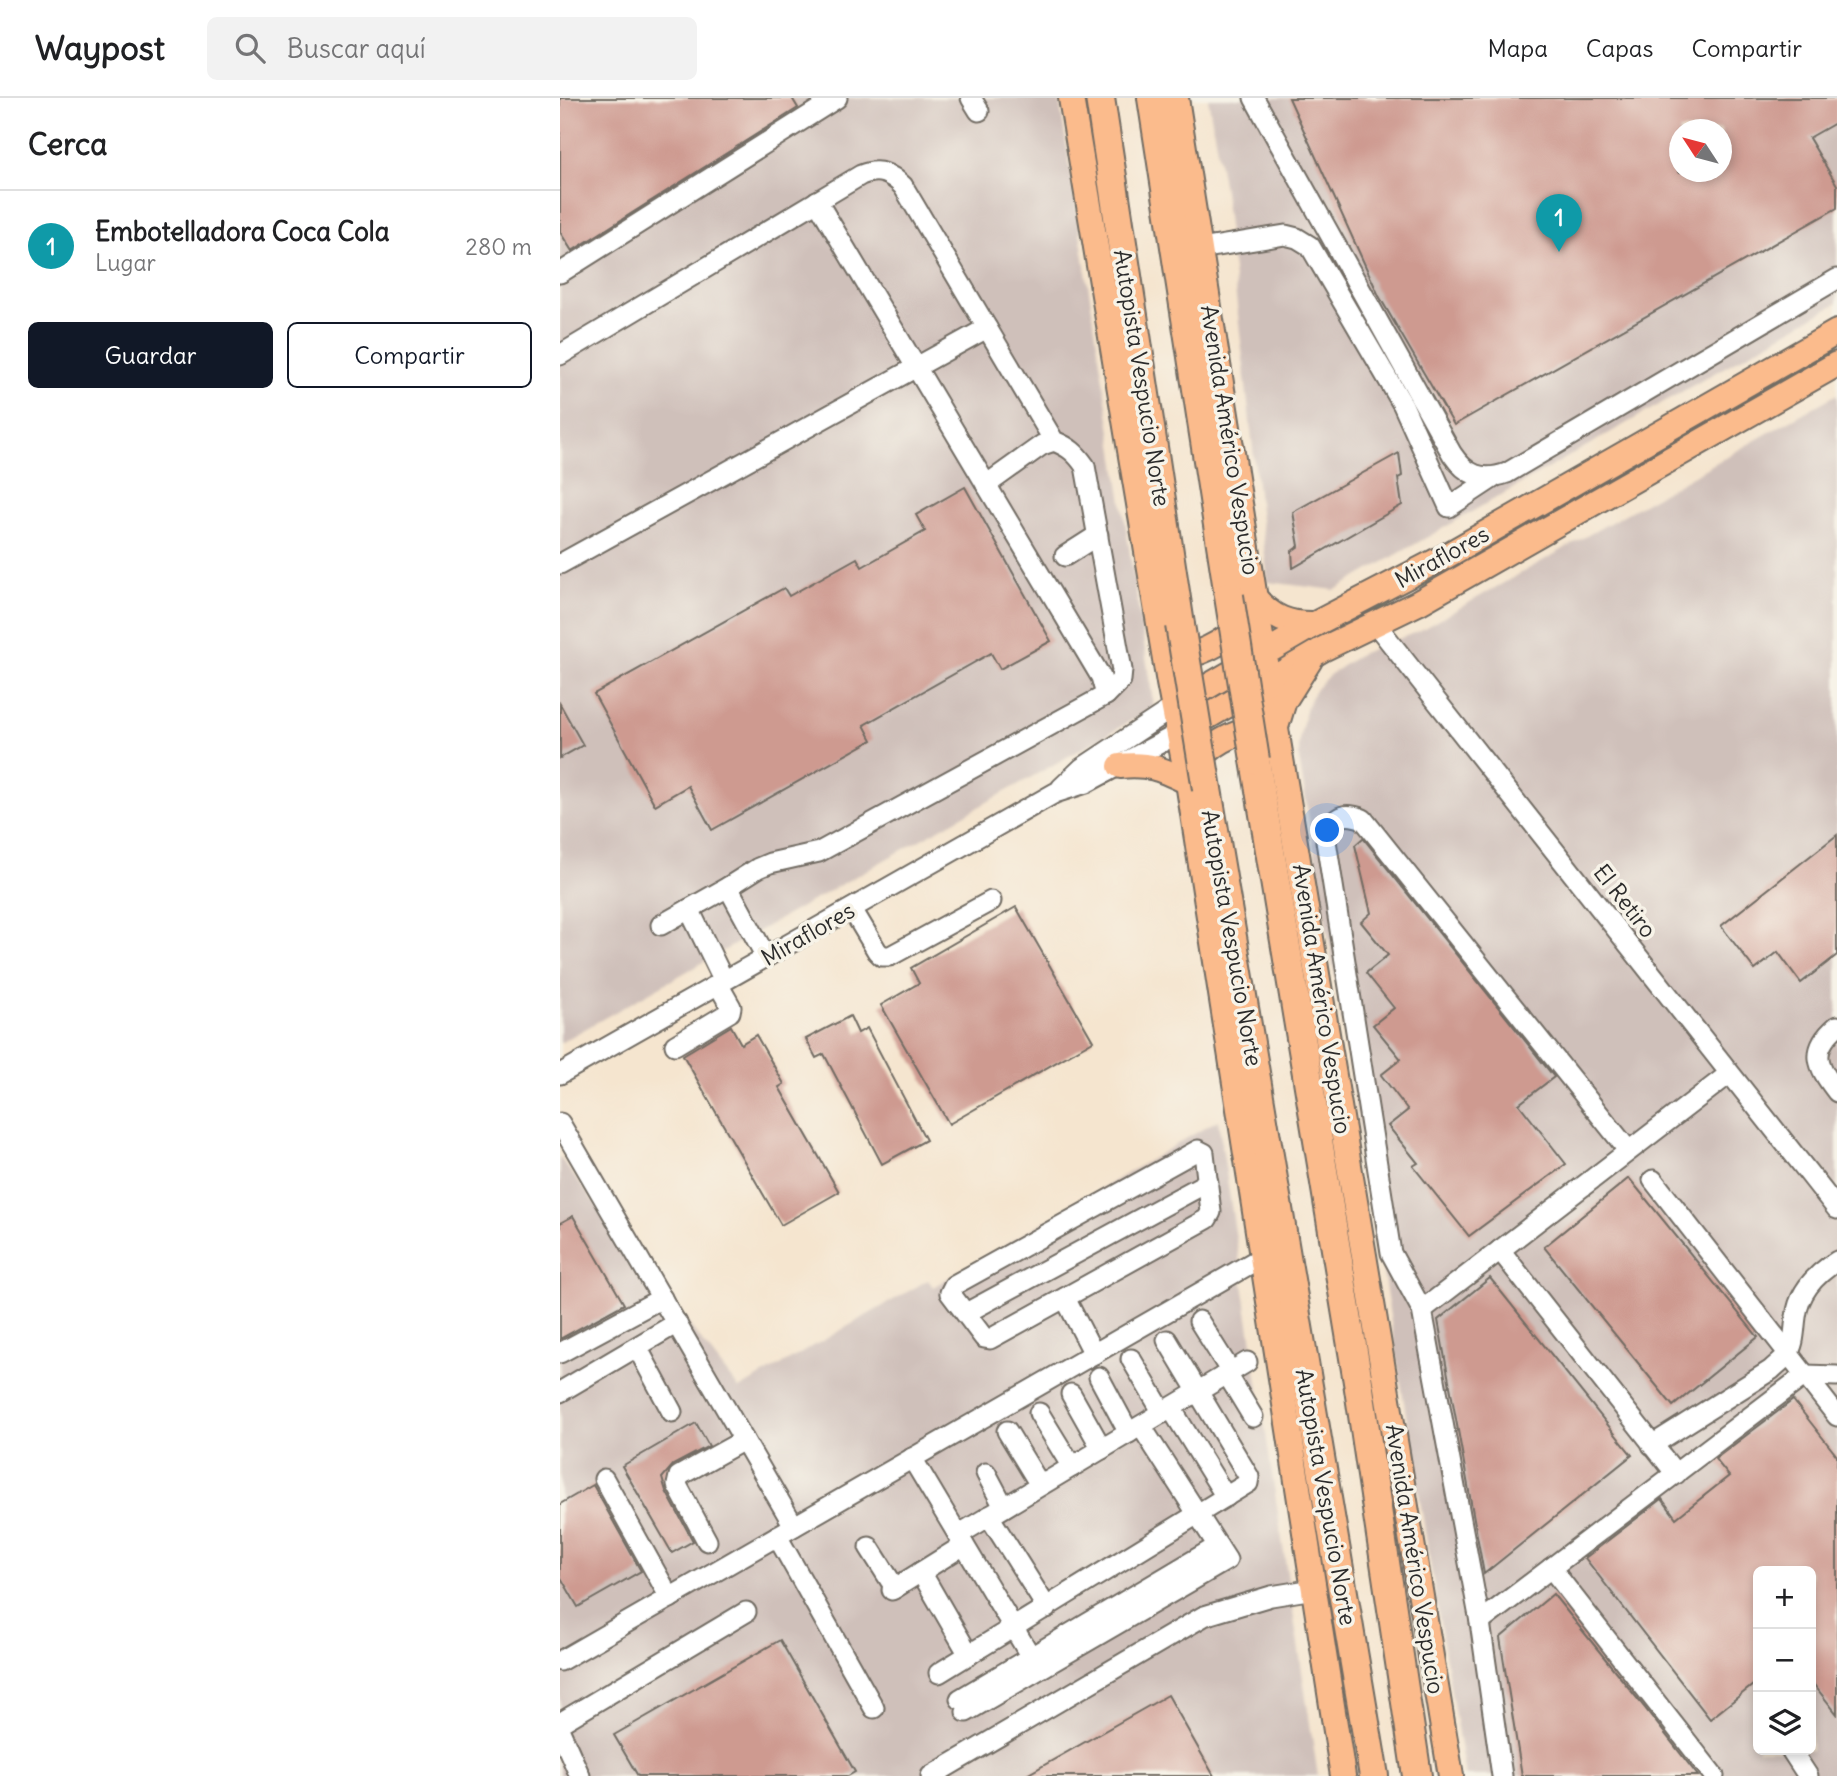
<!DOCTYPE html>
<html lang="es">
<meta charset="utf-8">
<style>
:root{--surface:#fff;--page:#f2f2f2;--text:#202124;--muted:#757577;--line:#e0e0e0;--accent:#111827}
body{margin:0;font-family:Delius,sans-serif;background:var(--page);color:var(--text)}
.controls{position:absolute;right:21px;bottom:21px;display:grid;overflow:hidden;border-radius:10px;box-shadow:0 4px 10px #0003}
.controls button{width:63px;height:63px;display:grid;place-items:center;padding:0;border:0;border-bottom:2px solid var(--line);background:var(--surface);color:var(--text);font:35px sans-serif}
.compass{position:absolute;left:1109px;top:21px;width:63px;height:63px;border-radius:50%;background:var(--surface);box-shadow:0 4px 10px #0003;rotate:306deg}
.you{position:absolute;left:768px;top:733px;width:24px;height:24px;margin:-18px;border:5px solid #fff;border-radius:50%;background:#1a73e8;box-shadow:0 0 0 10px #1a73e833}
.badge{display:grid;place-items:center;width:46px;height:46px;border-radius:50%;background:var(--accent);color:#fff;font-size:23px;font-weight:700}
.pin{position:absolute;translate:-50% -58px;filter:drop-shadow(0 2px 4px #0008)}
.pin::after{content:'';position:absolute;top:37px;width:24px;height:21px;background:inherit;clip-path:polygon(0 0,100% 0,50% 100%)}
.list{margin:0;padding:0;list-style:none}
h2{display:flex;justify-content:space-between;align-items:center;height:91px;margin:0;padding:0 28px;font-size:30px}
h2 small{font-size:23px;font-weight:400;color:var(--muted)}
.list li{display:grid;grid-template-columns:46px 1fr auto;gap:21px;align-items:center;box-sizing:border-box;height:112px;padding:0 28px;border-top:2px solid var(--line)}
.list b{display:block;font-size:26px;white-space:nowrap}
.list p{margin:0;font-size:23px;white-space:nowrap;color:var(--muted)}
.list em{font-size:23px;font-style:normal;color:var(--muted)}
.actions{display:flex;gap:14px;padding:21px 28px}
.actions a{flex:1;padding:16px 0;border:2px solid var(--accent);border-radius:10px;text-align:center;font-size:24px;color:var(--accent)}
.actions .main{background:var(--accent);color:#fff}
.icon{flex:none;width:38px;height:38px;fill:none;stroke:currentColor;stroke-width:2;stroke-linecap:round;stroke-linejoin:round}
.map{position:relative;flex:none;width:1277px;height:1678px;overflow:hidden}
header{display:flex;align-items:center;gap:42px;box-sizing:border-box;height:98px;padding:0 35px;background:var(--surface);border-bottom:2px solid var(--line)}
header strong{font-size:33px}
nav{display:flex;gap:38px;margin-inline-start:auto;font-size:24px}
.search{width:490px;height:63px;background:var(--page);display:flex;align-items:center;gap:18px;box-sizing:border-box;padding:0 24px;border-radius:10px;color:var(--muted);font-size:26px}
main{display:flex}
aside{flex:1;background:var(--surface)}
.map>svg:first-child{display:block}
</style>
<header>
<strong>Waypost</strong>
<div class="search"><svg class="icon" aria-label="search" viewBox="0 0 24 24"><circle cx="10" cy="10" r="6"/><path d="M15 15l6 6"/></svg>Buscar aquí</div>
<nav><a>Mapa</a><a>Capas</a><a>Compartir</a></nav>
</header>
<main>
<aside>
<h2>Cerca<small></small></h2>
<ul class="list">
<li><span class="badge" style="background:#0f9aa8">1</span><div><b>Embotelladora Coca Cola</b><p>Lugar</p></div><em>280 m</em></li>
</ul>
<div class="actions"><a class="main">Guardar</a><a>Compartir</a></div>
</aside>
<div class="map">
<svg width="1277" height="1678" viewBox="0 0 1277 1678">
<rect width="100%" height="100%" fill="#f7f3e8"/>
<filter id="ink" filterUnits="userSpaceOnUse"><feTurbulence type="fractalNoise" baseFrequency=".0143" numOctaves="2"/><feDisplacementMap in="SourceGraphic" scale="14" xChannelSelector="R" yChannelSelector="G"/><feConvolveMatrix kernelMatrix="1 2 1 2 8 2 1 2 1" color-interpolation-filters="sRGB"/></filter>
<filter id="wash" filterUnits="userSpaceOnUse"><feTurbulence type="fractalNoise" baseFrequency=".00686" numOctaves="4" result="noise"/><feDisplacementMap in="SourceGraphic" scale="28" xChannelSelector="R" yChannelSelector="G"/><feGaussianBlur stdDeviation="1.57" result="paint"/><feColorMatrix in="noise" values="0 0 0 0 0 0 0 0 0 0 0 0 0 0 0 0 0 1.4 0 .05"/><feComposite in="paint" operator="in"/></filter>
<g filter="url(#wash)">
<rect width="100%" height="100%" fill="#f5e5cf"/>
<g fill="#cfc0ba" fill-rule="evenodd">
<path d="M0,0H499L594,610L0,945Z"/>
<path d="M648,0H1277V205L775,492L708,484L664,92ZM1120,32H1162V74H1120Z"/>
<path d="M1277,296V1678H905L739,660V643L746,611L754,593L768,578L800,556L859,533ZM1198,1473H1251V1652H1198Z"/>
<path d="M658,1022L758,1678H0V1060L179,1291L368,1182L373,1189Z"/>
</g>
<path fill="#77c788" stroke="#51795a" stroke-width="2" d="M1277,238V256L716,573L713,558Z"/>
<g id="blocks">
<g fill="#ce9a90" fill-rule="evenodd">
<path d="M0,0H232L238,10L12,153L0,134Z"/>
<path d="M729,0H1277V24L1249,40L1277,87V110L894,327L819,198ZM1119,32H1161V74H1119Z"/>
<path d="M839,355L842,378L838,380L842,407L733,470L732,453L739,448L733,414Z"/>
<path d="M405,389L491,543L440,571L431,555L304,627L312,642L152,732L128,688L95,707L34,596L224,490L229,498L297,460L302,469L365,433L356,417Z"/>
<path d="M0,606L23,647L0,660Z"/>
<path d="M1277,737V857L1241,885L1218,854L1195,872L1161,828Z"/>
<path d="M803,740L994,979L959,1006L1006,1066L909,1138L853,1068L858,1065L828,1028L848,1012L821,977L841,961L813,927L834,910L806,875L828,857L801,824L811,815L795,747Z"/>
<path d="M456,809L533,943L389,1026L321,907L359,885L351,870Z"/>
<path d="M290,918L298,935L307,930L366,1042L322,1066L264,956L256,960L246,941Z"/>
<path d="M171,928L181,946L196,937L224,986L219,989L279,1094L221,1127L123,957Z"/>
<path d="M1069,1080L1198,1239L1113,1308L984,1149Z"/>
<path d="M13,1118L64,1206L0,1241V1125Z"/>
<path d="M930,1180L1072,1357L924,1476L878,1222Z"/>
<path d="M1233,1302L1277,1358V1616L1251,1583V1473H1198V1583L1150,1621L1025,1460L1102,1401L1116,1420L1169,1378L1155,1361Z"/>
<path d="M136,1325L149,1348L113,1367L102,1380L106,1393L133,1443L112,1455L62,1368Z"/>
<path d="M33,1387L81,1473L18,1509L0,1478V1406Z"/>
<path d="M993,1496L1085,1610L1138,1678H962L940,1540Z"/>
<path d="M220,1542L295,1674L288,1678H78L54,1637Z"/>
<path d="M608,1597L654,1678H465Z"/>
</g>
</g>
</g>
<g filter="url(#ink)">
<use href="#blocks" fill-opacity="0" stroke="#726c64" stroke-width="2"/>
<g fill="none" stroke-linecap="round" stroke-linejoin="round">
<g stroke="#726c64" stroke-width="23">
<g id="minor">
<path d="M411,0L419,13"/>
<path d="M694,0L892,356C906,377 922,384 947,375L1277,181"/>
<path d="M640,151L725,137L737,140L750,148L843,307L889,409L933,380"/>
<path d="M0,175L277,0"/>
<path d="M0,257L301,77C319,70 330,75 343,88L494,343C509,349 516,355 525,368L562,572L561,582L546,597"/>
<path d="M426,387L482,347L494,343"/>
<path d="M505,458L538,437"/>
<path d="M0,466L427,230"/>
<path d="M815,525L1277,1111"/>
<path d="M501,690L522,670L614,609"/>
<path d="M168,789L206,859"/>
<path d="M129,811L164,883"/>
<path d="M292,811L317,853L322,858H330L431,803"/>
<path d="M101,827L168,789L198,770L210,765L259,754L546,597L541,579L257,103"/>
<path d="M1277,928C1249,952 1257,968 1277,994"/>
<path d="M115,947L170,914L171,909L158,886"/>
<path d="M0,976L495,695L526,685L619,635"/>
<path d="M0,1025L234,1428"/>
<path d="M638,1052L644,1055L651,1114L647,1121L430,1241L424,1240L390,1195L394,1187Z"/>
<path d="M1093,1082L1277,1318"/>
<path d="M940,1152L1116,1376"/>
<path d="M505,1200L534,1256"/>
<path d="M862,1212L1169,976"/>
<path d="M406,1215L648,1084"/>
<path d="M639,1223L671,1274"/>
<path d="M77,1249L112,1314"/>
<path d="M0,1255L102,1200"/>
<path d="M571,1261L603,1315"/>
<path d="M667,1276L693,1319"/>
<path d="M539,1279L569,1335"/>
<path d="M0,1294L117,1225"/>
<path d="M511,1296L542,1351"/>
<path d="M611,1310L666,1399"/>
<path d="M479,1315L512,1369"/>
<path d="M447,1333L480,1387"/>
<path d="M1092,1347L1211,1272C1216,1267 1223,1262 1227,1257C1235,1246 1234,1232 1236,1219C1239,1193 1256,1176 1277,1163"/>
<path d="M352,1360L477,1569"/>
<path d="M426,1375L444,1409"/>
<path d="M44,1381L110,1500"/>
<path d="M429,1418L487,1510"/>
<path d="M398,1437L687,1264"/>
<path d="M217,1438L314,1610"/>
<path d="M147,1443L117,1387L119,1378L184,1342"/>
<path d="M309,1449L335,1490"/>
<path d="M991,1470L1154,1678"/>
<path d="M361,1474L409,1557"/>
<path d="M332,1492L404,1447"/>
<path d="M920,1524L1245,1277L1277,1278"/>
<path d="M0,1563L702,1159"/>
<path d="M379,1575L688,1385L689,1379L607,1242"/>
<path d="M400,1601L658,1448"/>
<path d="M406,1614L667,1462L581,1328"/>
<path d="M0,1625L186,1514"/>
<path d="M0,1633L20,1678"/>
<path d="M1231,1652L1248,1678"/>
<path d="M371,1678L644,1518L711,1498L754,1491"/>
<path d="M942,1678L920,1524L862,1212L831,1155L766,743C772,721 780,712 803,721L1068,1052"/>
</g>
</g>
<g stroke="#726c64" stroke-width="28">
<g id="major">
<path d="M511,0L609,585L628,684L783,1678"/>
<path d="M616,0L708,583L891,1678"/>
<path d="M608,558C633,562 667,544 682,525C687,517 691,508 695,500C712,520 729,527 755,526"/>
<path d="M616,607L755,526L886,458L1277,234"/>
<path d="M620,635L763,551L858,505L1277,266"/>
<path d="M560,668C590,665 601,671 628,684C638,648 681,628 716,629L724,603L750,562"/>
</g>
</g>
<g stroke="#726c64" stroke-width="32">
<g id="highway">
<path d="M540,0L620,527"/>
<path d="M592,0L669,498"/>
<path d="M695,662L798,1284L857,1678"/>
<path d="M647,691L814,1678"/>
</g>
</g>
<use href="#minor" stroke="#fff" stroke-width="19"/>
<use href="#major" stroke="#fbbb8c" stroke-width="24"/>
<use href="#highway" stroke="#fbbb8c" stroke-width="28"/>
<g stroke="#726c64" stroke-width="32" stroke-linecap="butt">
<g id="highway-bridge">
<path d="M669,498L695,662"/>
<path d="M620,527L647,691"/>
</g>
</g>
<use href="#highway-bridge" stroke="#fbbb8c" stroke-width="28"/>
</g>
</g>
<g text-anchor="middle" stroke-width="7" stroke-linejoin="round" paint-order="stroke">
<g font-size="23" fill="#2b2b2b" stroke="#f7f3e8">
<text transform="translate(582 280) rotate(81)" y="8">Autopista Vespucio Norte</text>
<text transform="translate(670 342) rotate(81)" y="8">Avenida Américo Vespucio</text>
<text transform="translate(882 459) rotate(-29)" y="8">Miraflores</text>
<text transform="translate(1065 803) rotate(52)" y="8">El Retiro</text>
<text transform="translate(248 836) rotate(-30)" y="8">Miraflores</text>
<text transform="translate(672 840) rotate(80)" y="8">Autopista Vespucio Norte</text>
<text transform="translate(762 901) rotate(81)" y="8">Avenida Américo Vespucio</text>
<text transform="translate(766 1399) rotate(80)" y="8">Autopista Vespucio Norte</text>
<text transform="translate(855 1461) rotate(81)" y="8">Avenida Américo Vespucio</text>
</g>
</g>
</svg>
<div class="controls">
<button>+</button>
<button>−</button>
<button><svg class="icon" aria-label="layers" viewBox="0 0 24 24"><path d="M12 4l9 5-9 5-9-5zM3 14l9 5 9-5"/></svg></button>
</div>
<svg class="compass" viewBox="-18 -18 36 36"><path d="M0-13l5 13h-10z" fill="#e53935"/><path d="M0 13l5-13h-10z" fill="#757577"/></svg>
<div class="you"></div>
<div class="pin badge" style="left:999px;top:154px;background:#0f9aa8">1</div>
</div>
</main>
